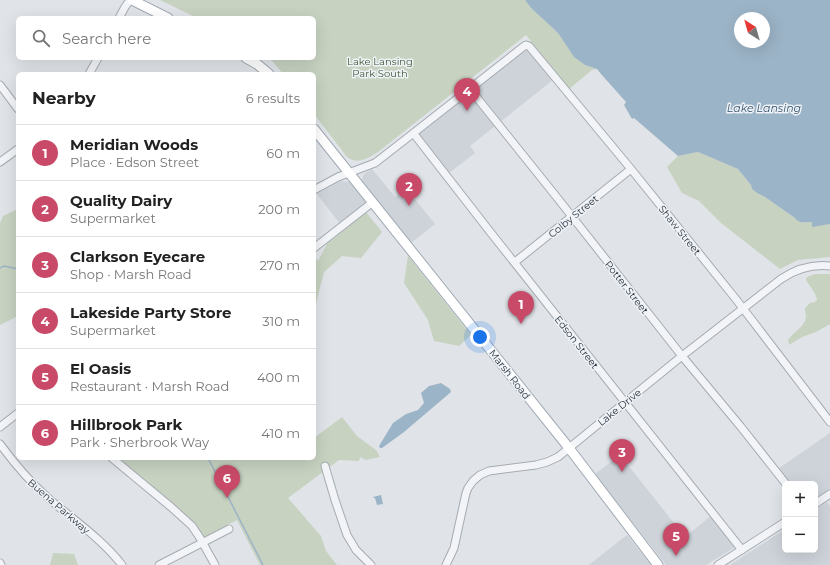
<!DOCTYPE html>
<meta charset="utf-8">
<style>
:root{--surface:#fff;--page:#f6f6f6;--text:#222;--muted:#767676;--line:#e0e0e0;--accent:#c84a68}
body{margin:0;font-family:Montserrat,sans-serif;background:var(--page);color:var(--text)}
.controls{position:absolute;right:12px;bottom:12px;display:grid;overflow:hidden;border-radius:6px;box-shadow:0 4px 16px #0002}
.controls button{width:36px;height:36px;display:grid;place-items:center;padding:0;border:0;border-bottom:1px solid var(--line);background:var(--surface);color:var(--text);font:20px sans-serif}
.compass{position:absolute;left:734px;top:12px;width:36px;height:36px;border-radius:50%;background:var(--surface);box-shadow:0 4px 16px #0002;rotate:323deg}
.you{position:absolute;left:480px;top:337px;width:14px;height:14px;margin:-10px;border:3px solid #fff;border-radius:50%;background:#1a73e8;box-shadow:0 0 0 6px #1a73e833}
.badge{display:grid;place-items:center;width:26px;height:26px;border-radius:50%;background:var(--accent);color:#fff;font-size:13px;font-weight:700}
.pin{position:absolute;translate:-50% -33px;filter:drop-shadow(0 1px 2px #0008)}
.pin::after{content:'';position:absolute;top:21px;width:14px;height:12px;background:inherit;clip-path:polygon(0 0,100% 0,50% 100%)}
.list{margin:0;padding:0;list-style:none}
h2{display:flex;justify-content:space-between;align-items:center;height:52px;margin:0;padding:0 16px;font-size:17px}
h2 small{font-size:13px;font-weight:400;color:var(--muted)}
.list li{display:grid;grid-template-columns:26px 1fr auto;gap:12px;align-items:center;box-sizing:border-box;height:56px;padding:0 16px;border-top:1px solid var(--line)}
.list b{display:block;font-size:15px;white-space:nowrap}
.list p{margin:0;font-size:13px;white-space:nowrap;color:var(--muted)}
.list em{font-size:13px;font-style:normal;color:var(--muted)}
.icon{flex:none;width:22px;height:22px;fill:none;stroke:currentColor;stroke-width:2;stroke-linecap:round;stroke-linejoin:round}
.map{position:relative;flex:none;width:830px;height:565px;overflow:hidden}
.search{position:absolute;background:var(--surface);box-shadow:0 4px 16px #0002;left:16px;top:16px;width:300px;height:44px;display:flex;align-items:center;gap:10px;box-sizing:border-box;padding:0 14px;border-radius:6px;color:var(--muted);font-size:15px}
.panel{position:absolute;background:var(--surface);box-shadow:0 4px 16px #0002;left:16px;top:72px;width:300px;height:388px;border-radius:6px}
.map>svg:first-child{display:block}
</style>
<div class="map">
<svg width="830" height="565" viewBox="0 0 830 565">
<rect width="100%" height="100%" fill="#e0e4e8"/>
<g fill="#ced3da">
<path d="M532,42L558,76L470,146L475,153L449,173L417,134Z"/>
<path d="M372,169L395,197L406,188L435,224L411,243L363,182L362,179L364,174Z"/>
<path d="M341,181L348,182L353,185L371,208L344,229L317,194Z"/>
<path d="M830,433V490L815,499V484H790L778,469Z"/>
<path d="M620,455L685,537L712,515L737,546L706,565H666L595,474Z"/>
<path d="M827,502L830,506V565H730L785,529V550H815V510Z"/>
<path d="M627,535L651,565H589L614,545Z"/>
</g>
<g fill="#c7d2c1">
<path d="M160,0H525L531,8L558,33L574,57L585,65L597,69L592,70L569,89L526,35L378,152C368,158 358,165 347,157L314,114V74H283L274,63L269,58H314V18H197Z"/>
<path d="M698,152L738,169L751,185L752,189L757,193L765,197L795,218C799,224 806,222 812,222V226L830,224V257L798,260L780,269L721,223L699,201L682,193L667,167L678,156Z"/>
<path d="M18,209V316L0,325V223L3,216Z"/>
<path d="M366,212L382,232L361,258L342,256L324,272L314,312V256L318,261L327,244Z"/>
<path d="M408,256L471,335L459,346L434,341L428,320L404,283Z"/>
<path d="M815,274H830V324L816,332L802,337L789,345L788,340C793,332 805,327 806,317C806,314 805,311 805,308L810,303L815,302L817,300C816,292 810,287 806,280L807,277Z"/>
<path d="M342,417L357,436L376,450L380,457L366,460L360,457L359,461L339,460L288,498L321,536L326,551L337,565H260L237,520L204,537L193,523L182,512L117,458H314V438Z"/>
<path d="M53,553L74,554L78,565H50Z"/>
</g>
<g fill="#9cb4c7" fill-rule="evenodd">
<path d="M525,0H830V224L812,227V222C805,222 799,224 795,218L765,197L757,193L752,189L751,185L738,169L698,152L678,156L634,118L632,119L624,105L626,102L601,74L597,69L585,65L574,57L558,33L531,8ZM740,18H764V42H740Z"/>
<path d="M441,383L450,389L451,392L404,432L382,448H380L379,446L393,423L406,414L418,410L424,403L421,393L429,386Z"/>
<path d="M381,495L383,504L377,505L375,498H374L373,497Z"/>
</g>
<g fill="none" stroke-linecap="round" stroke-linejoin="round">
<g stroke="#9cb4c7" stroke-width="1.5">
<path d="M0,268L4,266L18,269"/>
<path d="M208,458L263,565"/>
</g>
<g stroke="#a5abb2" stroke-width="9">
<g id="minor">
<path d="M119,18L125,7L130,0"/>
<path d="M89,74L98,58"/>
<path d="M0,85L18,109"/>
<path d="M470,89L555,195L682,356L741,427L786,484"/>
<path d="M414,134L491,233L742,550"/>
<path d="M0,162L18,149"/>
<path d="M314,190L338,177L375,163L411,135L523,47L526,45L529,46L631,169L735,298L830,422"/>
<path d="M314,248L373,202"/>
<path d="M515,262L631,169"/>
<path d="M0,427L18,413"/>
<path d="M0,444C14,463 29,481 47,497C72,519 101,538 122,565"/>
<path d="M112,458L171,507L192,526L200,538L215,565"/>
<path d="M325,466L335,500L347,535L356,550L371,565"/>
<path d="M815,504L830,494"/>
<path d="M0,563L1,565"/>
<path d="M159,565L229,529"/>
<path d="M446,565L454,548L466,493L468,488L473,481L480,475L489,471L536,465L547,462L558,457L682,356L781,279C796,269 812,264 830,266"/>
<path d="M718,565L785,522"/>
</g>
</g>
<g stroke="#a0a9b3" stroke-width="11">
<g id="major">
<path d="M132,0L168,18"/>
<path d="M246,58L257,64L269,74"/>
<path d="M314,129L569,448L658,565"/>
</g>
</g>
<use href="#minor" stroke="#f2f4f7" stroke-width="7"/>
<use href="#major" stroke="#fff" stroke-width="9"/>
</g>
<g text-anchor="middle" stroke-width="3" stroke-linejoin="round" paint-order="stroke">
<g font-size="10" fill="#415a37" stroke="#eff2f6">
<text x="380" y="65">Lake Lansing<tspan x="380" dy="12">Park South</tspan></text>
</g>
<g font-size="10" fill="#29333f" stroke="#eff2f6">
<text transform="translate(573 216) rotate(-39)" y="4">Colby Street</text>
<text transform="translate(680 230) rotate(51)" y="4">Shaw Street</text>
<text transform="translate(627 287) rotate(52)" y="4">Potter Street</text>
<text transform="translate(577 342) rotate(52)" y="4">Edson Street</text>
<text transform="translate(510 374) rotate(52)" y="4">Marsh Road</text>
<text transform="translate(619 407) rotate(-39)" y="4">Lake Drive</text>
<text transform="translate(59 506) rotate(41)" y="4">Buena Parkway</text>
</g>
<g font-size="11" font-style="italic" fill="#355571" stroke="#eff2f6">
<text x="764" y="112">Lake Lansing</text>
</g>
</g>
</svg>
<div class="controls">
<button>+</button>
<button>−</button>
</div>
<svg class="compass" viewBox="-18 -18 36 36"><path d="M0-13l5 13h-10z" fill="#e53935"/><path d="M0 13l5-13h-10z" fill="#767676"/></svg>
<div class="you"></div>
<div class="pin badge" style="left:521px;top:324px">1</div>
<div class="pin badge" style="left:409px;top:206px">2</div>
<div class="pin badge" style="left:622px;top:472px">3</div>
<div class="pin badge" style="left:467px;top:111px">4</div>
<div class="pin badge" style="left:676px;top:556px">5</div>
<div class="pin badge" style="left:227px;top:498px">6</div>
<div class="search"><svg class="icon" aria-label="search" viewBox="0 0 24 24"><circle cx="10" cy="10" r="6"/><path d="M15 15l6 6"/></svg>Search here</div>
<section class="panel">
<h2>Nearby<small>6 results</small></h2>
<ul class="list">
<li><span class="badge">1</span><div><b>Meridian Woods</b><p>Place · Edson Street</p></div><em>60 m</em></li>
<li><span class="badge">2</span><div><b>Quality Dairy</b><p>Supermarket</p></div><em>200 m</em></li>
<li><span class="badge">3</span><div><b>Clarkson Eyecare</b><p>Shop · Marsh Road</p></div><em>270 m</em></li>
<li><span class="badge">4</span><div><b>Lakeside Party Store</b><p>Supermarket</p></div><em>310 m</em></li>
<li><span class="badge">5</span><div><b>El Oasis</b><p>Restaurant · Marsh Road</p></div><em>400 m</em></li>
<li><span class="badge">6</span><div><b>Hillbrook Park</b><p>Park · Sherbrook Way</p></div><em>410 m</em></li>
</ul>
</section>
</div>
